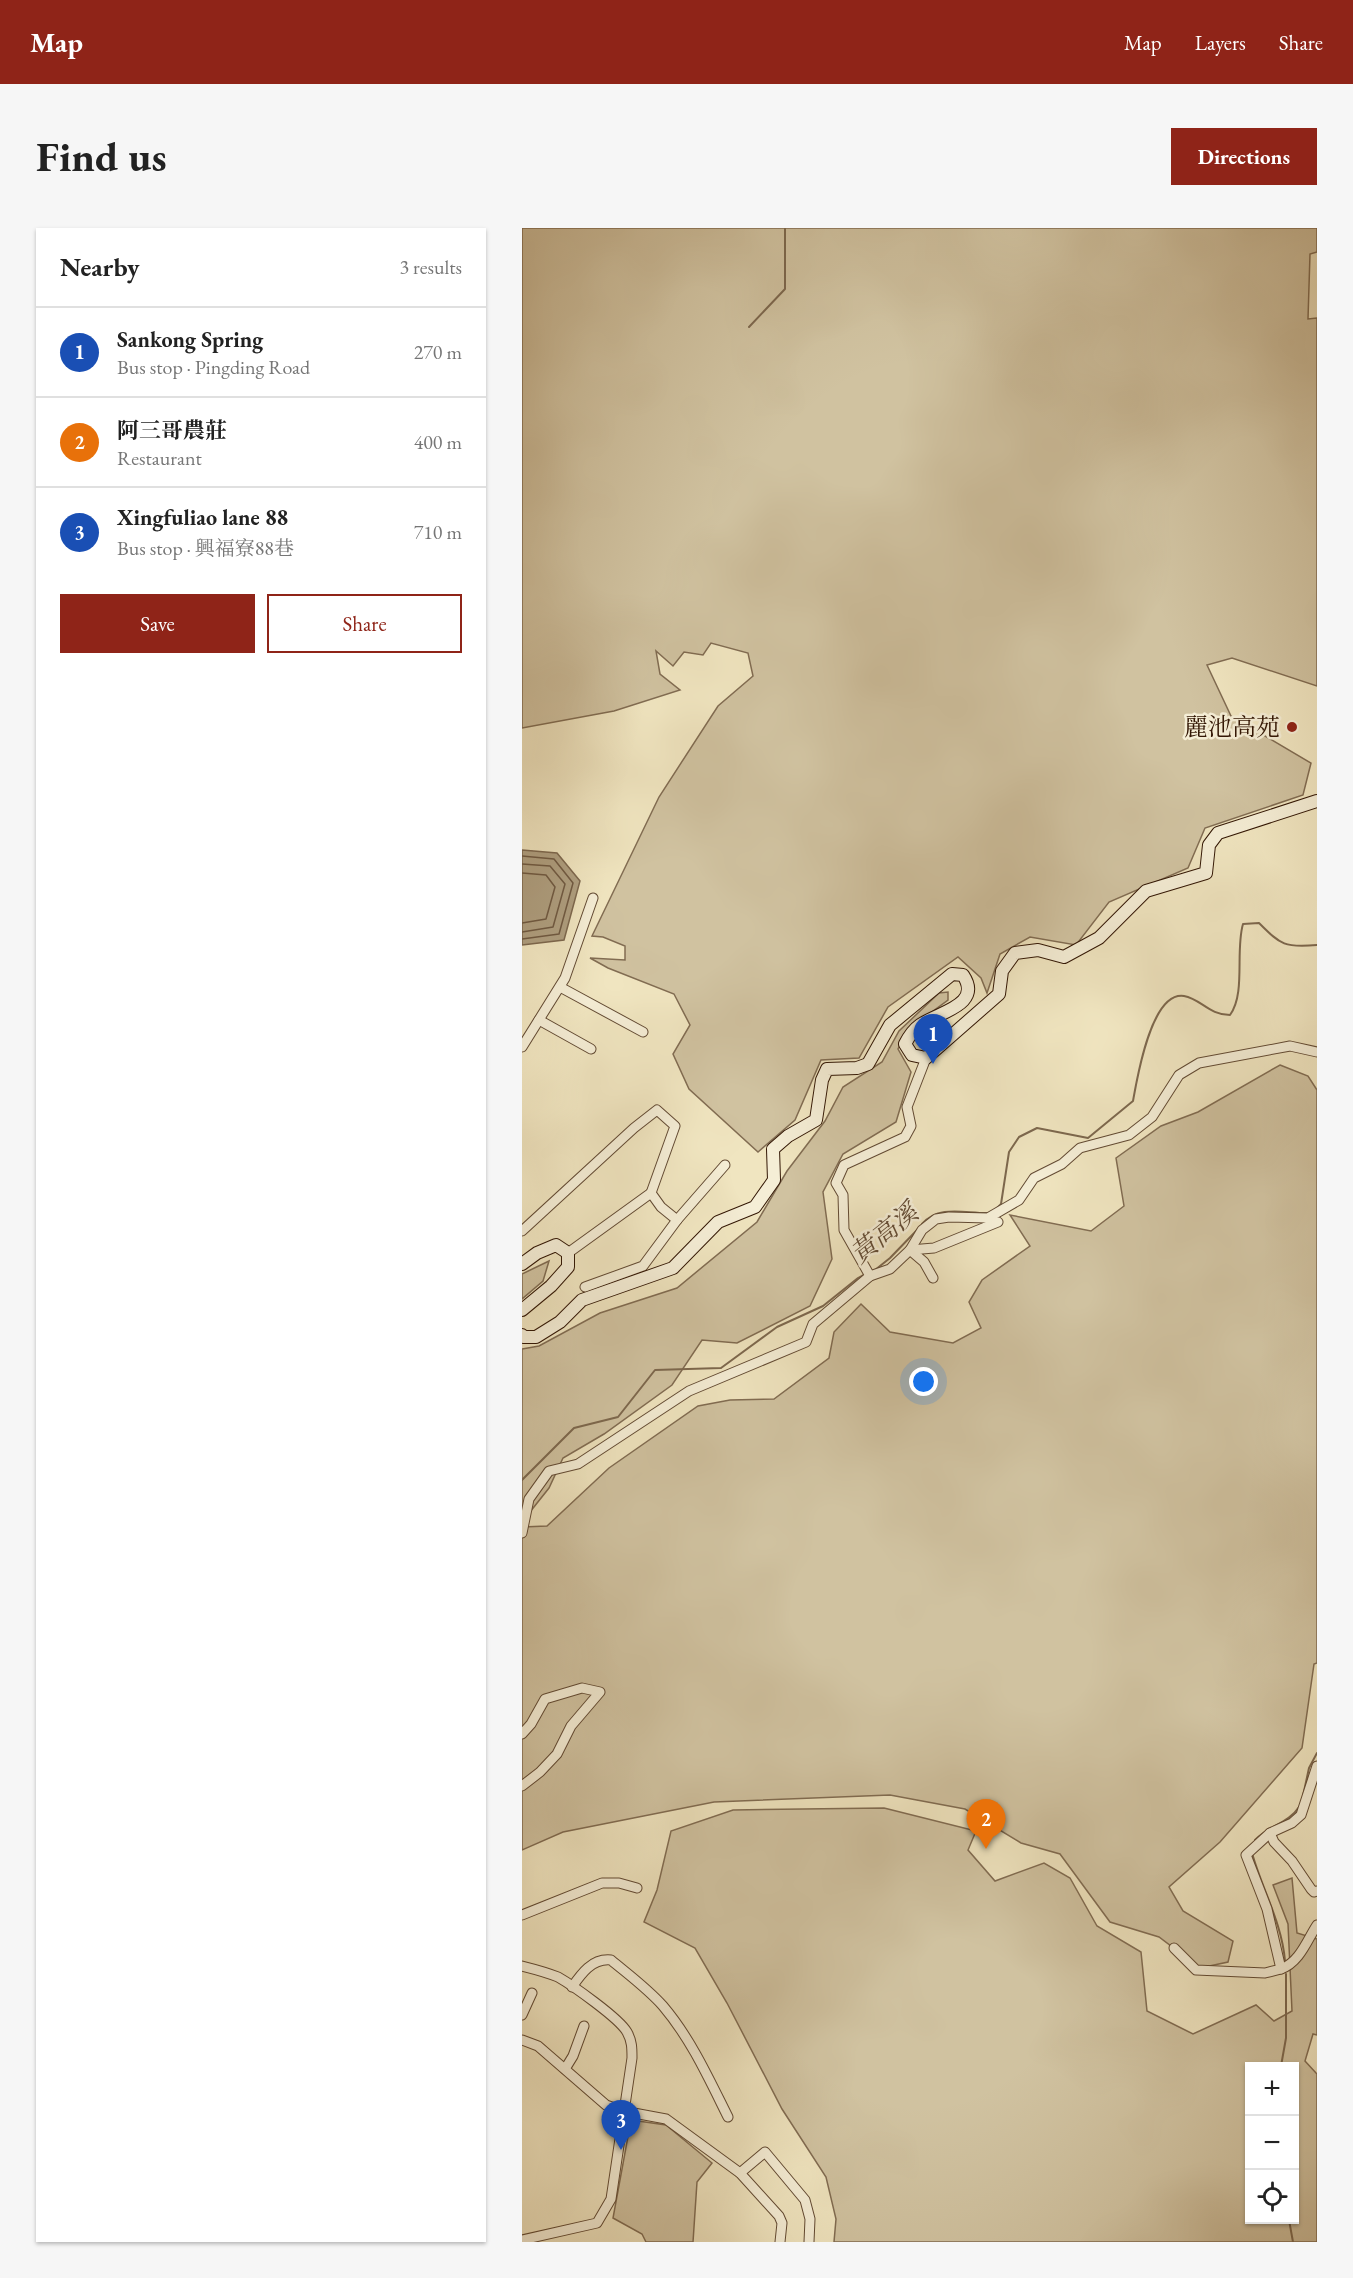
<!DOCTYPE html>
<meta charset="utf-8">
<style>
:root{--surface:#fff;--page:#f6f6f6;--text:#222;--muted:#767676;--line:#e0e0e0;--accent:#8f2418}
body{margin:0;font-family:"EB Garamond","Noto Serif TC",serif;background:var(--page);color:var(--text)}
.controls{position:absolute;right:18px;bottom:18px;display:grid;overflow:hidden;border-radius:0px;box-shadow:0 2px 4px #0004}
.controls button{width:54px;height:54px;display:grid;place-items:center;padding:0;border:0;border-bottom:2px solid var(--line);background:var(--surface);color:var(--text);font:30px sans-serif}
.you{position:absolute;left:402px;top:1154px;width:21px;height:21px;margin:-15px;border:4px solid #fff;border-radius:50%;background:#1a73e8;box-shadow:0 0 0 9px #1a73e833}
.badge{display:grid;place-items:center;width:39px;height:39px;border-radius:50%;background:var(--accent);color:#fff;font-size:20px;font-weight:700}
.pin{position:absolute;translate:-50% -50px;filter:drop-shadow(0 2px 3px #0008)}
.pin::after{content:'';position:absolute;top:32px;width:21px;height:18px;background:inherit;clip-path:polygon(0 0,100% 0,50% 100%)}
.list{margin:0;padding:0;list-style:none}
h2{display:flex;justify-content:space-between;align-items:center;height:78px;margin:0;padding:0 24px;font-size:26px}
h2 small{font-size:20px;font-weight:400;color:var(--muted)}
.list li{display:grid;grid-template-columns:39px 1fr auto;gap:18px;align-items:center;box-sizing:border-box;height:90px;padding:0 24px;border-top:2px solid var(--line)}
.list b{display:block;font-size:22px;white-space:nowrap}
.list p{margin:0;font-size:20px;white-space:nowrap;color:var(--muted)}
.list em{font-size:20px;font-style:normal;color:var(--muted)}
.actions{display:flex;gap:12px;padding:18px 24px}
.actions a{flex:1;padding:14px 0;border:2px solid var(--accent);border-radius:0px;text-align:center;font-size:21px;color:var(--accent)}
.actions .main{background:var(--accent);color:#fff}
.icon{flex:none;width:33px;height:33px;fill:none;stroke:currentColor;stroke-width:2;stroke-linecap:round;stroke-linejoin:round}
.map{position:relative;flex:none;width:795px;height:2014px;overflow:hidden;border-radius:0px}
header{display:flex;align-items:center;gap:36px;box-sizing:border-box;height:84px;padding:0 30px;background:var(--accent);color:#fff}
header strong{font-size:28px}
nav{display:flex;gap:33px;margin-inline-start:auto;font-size:21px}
.intro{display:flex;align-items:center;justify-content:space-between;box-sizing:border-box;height:144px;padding:0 36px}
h1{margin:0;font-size:42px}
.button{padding:15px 27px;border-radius:0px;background:var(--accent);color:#fff;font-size:21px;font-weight:700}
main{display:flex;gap:36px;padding:0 36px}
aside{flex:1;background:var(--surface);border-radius:0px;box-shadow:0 2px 4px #0004}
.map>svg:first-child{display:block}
</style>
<header>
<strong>Map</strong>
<nav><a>Map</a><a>Layers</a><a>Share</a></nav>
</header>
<div class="intro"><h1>Find us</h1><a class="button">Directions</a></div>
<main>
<aside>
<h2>Nearby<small>3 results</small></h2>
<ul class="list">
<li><span class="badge" style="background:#1a4fb4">1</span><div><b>Sankong Spring</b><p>Bus stop · Pingding Road</p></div><em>270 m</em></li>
<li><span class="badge" style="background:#e8710a">2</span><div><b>阿三哥農莊</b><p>Restaurant</p></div><em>400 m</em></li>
<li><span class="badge" style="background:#1a4fb4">3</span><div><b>Xingfuliao lane 88</b><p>Bus stop · 興福寮88巷</p></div><em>710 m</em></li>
</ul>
<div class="actions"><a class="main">Save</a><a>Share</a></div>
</aside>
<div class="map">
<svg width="795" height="2014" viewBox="0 0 795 2014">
<rect width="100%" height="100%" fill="#f0e5c0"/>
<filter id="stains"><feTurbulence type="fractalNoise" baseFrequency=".00333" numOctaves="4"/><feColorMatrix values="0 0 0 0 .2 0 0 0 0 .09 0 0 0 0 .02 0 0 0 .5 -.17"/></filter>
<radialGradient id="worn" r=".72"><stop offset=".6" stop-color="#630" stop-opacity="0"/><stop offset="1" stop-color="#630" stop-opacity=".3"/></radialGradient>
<g fill="#d0c2a0" stroke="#816c52" stroke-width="1.5" fill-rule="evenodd">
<path d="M0,0H795V24L788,26L786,91L795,90V458L710,430L685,437L709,488L789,535L781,567L683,600L666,640L587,674L554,717L508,709L478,726L465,765L459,750L436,729L366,779L337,830L299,832L273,892L236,924L167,861L151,826L168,797L152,766L86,740L68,730L103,732V718L81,709L70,708L137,569L196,478L231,448L226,425L189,415L181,427L162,424L151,438L134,423L138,446L158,462L92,483L0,500Z"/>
<path d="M426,764V772L384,803L376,821L389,844L374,894L321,926L301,964L310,1031L288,1078L215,1115L180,1112L150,1157L82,1206L41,1230L27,1260L0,1294V1121L17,1118L78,1085L155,1060L235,994L265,943L303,893L321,859L360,834L377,803L417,765Z"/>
<path d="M758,837L786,848L795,862V1435L792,1436L780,1520L698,1614L647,1659L661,1683L711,1713L706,1734L678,1740L637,1709L588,1694L538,1626L499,1615L443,1581L368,1567L192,1574L41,1604L0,1622V1299L25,1298L87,1240L176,1178L208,1172L252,1171L307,1130L312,1104L339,1076L368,1104L431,1115L459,1100L447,1074L460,1052L508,1018L488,987L569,1003L602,978L594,930L639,898L676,884Z"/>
<path d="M27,1033L21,1053L0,1071V1046Z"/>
<path d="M362,1580L454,1603L446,1622L473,1653L522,1635L548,1650L575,1698L619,1724L625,1783L671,1806L734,1777L752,1793L770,1783L766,1696L751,1657L770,1650L775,1705L795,1711V1807L791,1806L783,1833L795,1846V2014H312L314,1991L304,1949L260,1881L205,1775L173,1720L122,1694L135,1662L149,1603L211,1582ZM728,1838H772V1992H728Z"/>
<path d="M109,1892L144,1897L190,1935L175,1954L171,2014H124L120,2006L91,1990Z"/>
</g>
<path fill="#af9f80" stroke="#7d684e" stroke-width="1.5" d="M0,622L35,625L58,653L42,712L0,717Z"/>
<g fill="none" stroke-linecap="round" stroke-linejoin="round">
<g stroke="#705a42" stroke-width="1.5">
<path d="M0,628L32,631L51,655L37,706L0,711"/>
<path d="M0,636L28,638L43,656L31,699L0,704"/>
<path d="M0,645L24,647L33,659L24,691L0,695"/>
</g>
<g stroke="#7d684e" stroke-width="2">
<path d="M227,99L263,61V0"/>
<path d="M475,980L479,976L487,924L497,909L515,900L566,910L611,873C615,851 629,763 662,768C679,771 687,787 708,787C724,765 713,723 721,696L737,695C759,717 763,720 795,717"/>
<path d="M400,996C418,976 444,986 468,985"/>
<path d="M353,1042L368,1030L396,1001"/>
<path d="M0,1252L52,1200L96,1189L133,1142L199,1140L255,1099L301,1078L336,1050L345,1045"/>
<path d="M781,1568L787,1540L795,1525"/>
<path d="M733,1612C746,1598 767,1595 777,1579"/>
<path d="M730,1625C740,1661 760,1695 763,1733"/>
<path d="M759,1838L764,1810V1746"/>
<path d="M767,1992L771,2014"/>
</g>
<g stroke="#624a33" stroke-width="11">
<g id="street">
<path d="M38,759L121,804"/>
<path d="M17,792L69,821"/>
<path d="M0,819L43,750L71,670"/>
<path d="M155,992L203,937"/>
<path d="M0,1003L112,900L135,882L153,898L129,965L139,979L155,992L121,1038L63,1059"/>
<path d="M46,1025L129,965"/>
<path d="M348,1048L322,1002L321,967L314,955L322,937L383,909L389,898L385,879L404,830"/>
<path d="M411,1050L402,1034L388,1022L412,1020L476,994"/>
<path d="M0,1305L7,1271L27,1243L56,1236L167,1163L284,1114L291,1096L348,1048L368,1041L388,1022L400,1002L414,991L427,989L466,990L497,972L512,950L540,936L558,920L607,907L630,889L657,847L677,835L768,818L795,824"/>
<path d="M0,1506L9,1496L23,1471L60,1460L78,1464L49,1498L35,1526L18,1544L0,1558"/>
<path d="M748,1605L752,1614L770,1633L789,1661L792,1664L795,1663"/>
<path d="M0,1687L80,1655H97L115,1660"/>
<path d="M652,1720L674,1742L743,1745L759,1741L745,1681L724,1627L748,1605L770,1595L779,1587L795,1538"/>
<path d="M0,1738C12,1741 24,1744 36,1749C50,1757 97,1790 105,1804C110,1813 110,1820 110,1830L89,1971L75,1995L0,2012"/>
<path d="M759,1741C778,1734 785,1712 795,1697"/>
<path d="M50,1759C59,1746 70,1730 89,1732C107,1747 126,1761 141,1778C169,1811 187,1851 206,1889"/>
<path d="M0,1787L10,1765"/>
<path d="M0,1812L16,1818L84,1877L101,1883L144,1891L218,1945L257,1988L260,1995L258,2014"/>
<path d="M43,1841L51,1828L62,1798"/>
<path d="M218,1945L243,1924L283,1972L288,1991L287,2014"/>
</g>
</g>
<g stroke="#321604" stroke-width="14">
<g id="secondary">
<path d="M0,1036L15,1025L34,1017L46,1025V1039L29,1058L0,1082"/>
<path d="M0,1107L2,1109H14L38,1094L60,1072L151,1040L196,994L233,979L252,952L251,921L266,908L294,892L300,852L305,841L335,840L346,836L368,797L430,746L441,747C461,777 417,784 398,797C391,802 387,808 383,816L390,827L404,830L477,766L480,743L493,725L516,722L542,729L577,710L624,663L684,645L687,617L696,605L795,573"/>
</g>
</g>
<use href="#street" stroke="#f5eed6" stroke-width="9"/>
<use href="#secondary" stroke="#f5eed6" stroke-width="12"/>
</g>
<circle fill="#8f2418" stroke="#f5eed6" stroke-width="2" cx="770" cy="499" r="6"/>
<g text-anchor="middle" stroke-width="5" stroke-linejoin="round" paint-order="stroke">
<g font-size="24" fill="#321604" stroke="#f5eed6" text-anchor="end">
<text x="758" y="507">麗池高苑</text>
</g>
<g font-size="26" font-style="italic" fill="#644d36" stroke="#f5eed6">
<text transform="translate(362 1005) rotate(-39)" y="9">黃高溪</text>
</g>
</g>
<rect width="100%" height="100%" filter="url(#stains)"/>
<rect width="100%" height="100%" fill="url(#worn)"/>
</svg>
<div class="controls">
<button>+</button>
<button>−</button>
<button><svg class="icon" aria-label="locate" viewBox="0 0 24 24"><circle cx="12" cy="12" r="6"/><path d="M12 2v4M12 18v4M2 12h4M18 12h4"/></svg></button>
</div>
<div class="you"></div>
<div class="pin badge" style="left:411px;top:836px;background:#1a4fb4">1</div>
<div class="pin badge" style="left:464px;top:1621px;background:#e8710a">2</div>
<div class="pin badge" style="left:99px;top:1922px;background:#1a4fb4">3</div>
</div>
</main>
